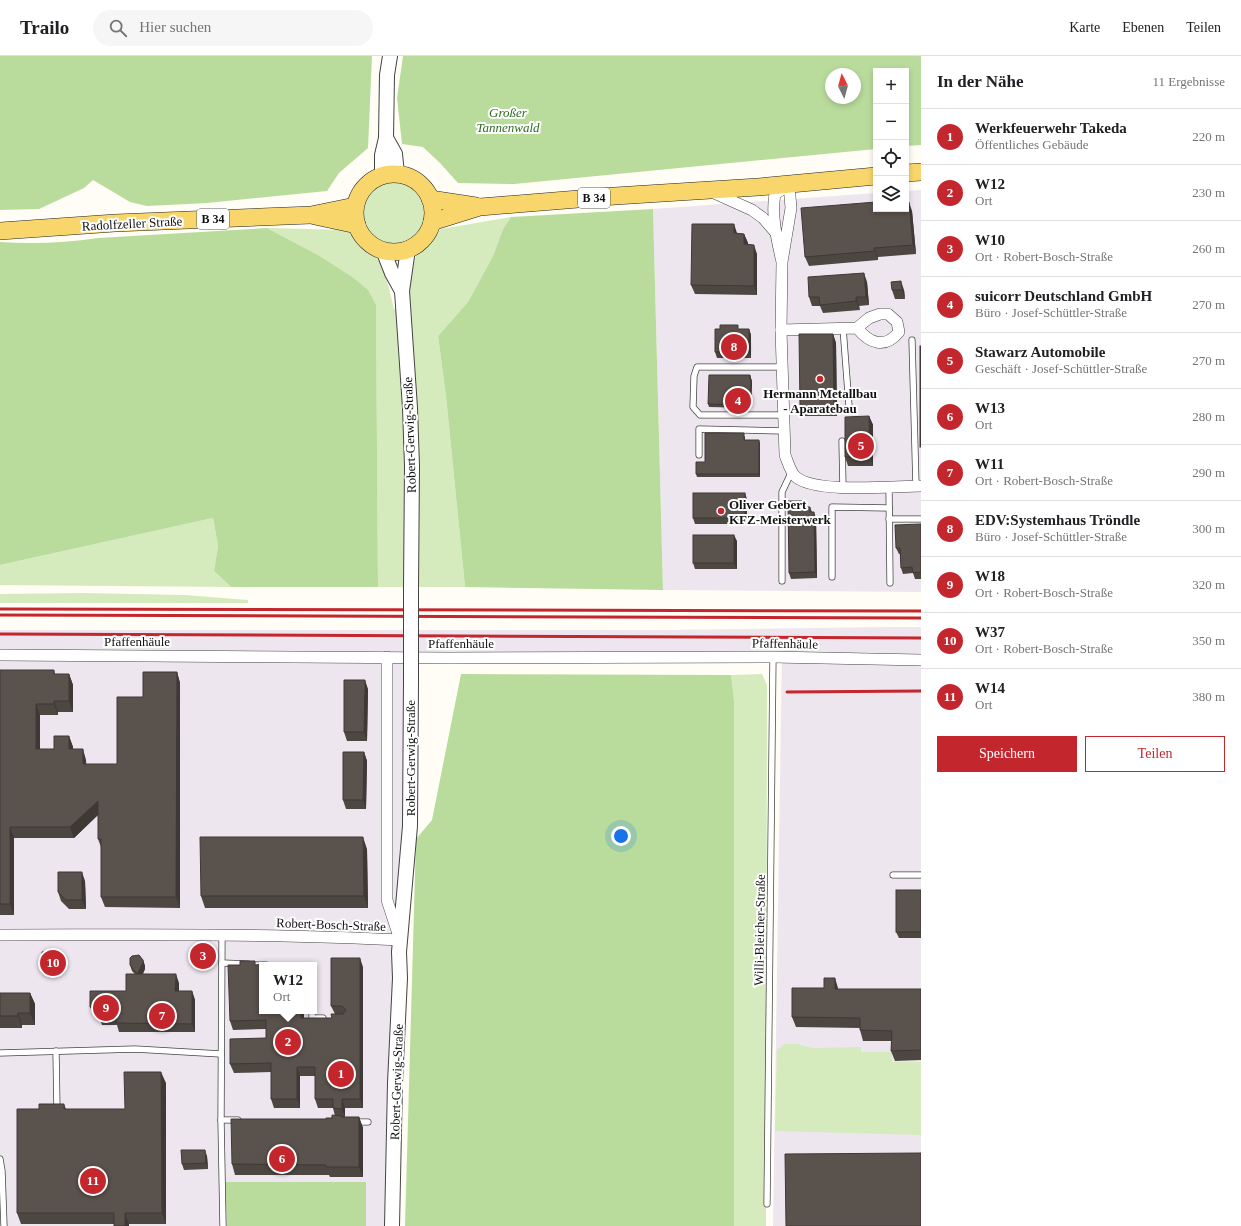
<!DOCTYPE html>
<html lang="de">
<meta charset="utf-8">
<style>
:root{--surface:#fff;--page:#f6f6f6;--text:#202124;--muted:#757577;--line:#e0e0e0;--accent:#c4262e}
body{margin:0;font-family:"Times New Roman",serif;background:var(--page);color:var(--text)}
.controls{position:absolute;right:12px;top:12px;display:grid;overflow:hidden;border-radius:0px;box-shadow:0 2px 6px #0003}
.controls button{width:36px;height:36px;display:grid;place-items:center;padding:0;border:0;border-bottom:1px solid var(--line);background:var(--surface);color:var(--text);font:20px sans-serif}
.compass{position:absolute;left:825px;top:12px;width:36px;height:36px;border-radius:50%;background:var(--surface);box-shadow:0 2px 6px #0003;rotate:354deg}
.you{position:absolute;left:621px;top:780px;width:14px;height:14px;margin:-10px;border:3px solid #fff;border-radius:50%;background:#1a73e8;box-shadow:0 0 0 6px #1a73e833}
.badge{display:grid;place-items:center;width:26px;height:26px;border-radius:50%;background:var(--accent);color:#fff;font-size:13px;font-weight:700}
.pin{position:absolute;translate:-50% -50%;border:2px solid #fff;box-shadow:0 1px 4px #0006}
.popup{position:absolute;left:259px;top:906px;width:58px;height:52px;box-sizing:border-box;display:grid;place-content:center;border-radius:0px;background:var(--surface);filter:drop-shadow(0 1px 3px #0005);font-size:13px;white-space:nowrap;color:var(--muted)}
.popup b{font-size:15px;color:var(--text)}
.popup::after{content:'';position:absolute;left:50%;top:100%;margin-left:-8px;border:8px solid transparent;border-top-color:var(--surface)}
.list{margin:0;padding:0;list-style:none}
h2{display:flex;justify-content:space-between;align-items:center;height:52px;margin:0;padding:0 16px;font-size:17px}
h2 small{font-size:13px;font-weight:400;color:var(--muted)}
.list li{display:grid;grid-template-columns:26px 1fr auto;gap:12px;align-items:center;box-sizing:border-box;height:56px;padding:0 16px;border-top:1px solid var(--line)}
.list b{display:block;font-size:15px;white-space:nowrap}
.list p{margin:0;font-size:13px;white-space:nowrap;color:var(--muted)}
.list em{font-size:13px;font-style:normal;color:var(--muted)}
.actions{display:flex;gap:8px;padding:12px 16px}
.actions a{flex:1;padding:9px 0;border:1px solid var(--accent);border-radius:0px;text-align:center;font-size:14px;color:var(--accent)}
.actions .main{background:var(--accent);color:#fff}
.icon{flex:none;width:22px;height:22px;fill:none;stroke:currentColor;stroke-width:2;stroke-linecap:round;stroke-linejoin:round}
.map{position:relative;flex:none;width:921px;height:1170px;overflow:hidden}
header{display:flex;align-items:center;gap:24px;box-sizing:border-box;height:56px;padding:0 20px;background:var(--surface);border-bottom:1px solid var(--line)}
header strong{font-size:19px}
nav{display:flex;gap:22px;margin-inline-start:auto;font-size:14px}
.search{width:280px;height:36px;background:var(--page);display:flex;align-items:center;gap:10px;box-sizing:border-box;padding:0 14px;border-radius:22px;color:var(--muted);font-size:15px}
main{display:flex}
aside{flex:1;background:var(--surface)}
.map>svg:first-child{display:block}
</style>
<header>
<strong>Trailo</strong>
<div class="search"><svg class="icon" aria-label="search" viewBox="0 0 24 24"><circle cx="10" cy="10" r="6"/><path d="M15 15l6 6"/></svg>Hier suchen</div>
<nav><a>Karte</a><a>Ebenen</a><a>Teilen</a></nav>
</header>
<main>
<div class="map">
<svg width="921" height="1170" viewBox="0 0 921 1170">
<rect width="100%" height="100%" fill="#fffdf5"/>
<g fill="#eee6ef" fill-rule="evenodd">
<path d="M921,134V536L663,534L653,153L876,137V153H906V135Z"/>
<path d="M887,571H921V1170H773L782,595L404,601L410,770L397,1170H0V574H668ZM262,909H314V955H262Z"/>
</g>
<g fill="#d5ebbd">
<circle cx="393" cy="159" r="35"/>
<path d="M511,161L503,173L493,200L468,246L438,280L446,340L465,531H378L376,249L351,220L318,199L267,172L349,174L382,208L389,232L394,253L410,251V228L415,202L441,173Z"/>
<path d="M213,462L218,490L214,515L231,531L0,529V509Z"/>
<path d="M83,537L185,539L248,544V547H0V538Z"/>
<path d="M762,618L767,629L766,1170H734V644L731,619Z"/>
<path d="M785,988H797L813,992L861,991V996H892V1006H921V1079L775,1075L777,994Z"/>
</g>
<g fill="#b9dc9c" fill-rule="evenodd">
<path d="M0,0H372L368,92L339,117L327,135L207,147L147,150L130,146L93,124L84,132L39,153L0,154Z"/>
<path d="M403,0H921V89L906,90V15H876V93L514,128L458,127L440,107L423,91L402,88L397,42ZM831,18H855V42H831Z"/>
<path d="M653,153L663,534L465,531L446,340L438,280L468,246L493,200L503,173L511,161Z"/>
<path d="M267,172L318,199L351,220L368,234L376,249L378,531H231L214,515L218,490L213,462L0,509V186C32,188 65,187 98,182Z"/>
<path d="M461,618L731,619L734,644V1170H405L416,783L432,764Z"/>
<path d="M225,1126H366V1170H227Z"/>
</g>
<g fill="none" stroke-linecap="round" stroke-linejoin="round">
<g stroke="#444" stroke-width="7">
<g id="service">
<path d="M843,272L849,350"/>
<path d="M912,284L916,430"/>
<path d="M782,311H697L694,320L693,351L700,359H784"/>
<path d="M842,385L843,432"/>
<path d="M699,399V373L784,375"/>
<path d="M889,431L890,527"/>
<path d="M889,463H921"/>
<path d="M832,521V451L889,452"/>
<path d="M782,525V436L792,415"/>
<path d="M893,819H921"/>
<path d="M222,879L221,1064L223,1170"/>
<path d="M222,907L248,908"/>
<path d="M256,909H266"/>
<path d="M312,955V962H323"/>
<path d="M56,995L57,1055"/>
<path d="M0,997L135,993L221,998"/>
<path d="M221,1064H238"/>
<path d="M353,1066H368"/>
<path d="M0,1103L2,1115L4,1170"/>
<path d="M767,1148L773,601"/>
</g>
</g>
<g stroke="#444" stroke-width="12">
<g id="minor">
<path d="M712,136L752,154L763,162L776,177"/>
<path d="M782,206C777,184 771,160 775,138L789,129L791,152L782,206L781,274L785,399C788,406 790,416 796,421C816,438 894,430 921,430"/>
<path d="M781,274L857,272L869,262L880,258H888L897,266L899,276C885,293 870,288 857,272"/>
<path d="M0,599L449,602L773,601L921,604"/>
<path d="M0,879C133,879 267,877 400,884L387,844V601"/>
</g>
</g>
<g stroke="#444" stroke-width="16">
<g id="tertiary">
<path d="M386,82L395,98L397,118"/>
<path d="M382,120V99L386,82L387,19L390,0"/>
<path d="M408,193L402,235L410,352L412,410L411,532"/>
<path d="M383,194L392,217L402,235"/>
<path d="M392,1170L395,1027L400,922L399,896L410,770L411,626"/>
</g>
</g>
<g stroke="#222" stroke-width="18">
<g id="primary">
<path d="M906,117L921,116"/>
<circle cx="394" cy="157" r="39"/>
<path d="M430,143L476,150"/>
<path d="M315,160L357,169"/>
<path d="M432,166L480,151L615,140L758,131L876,120"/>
<path d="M0,175L115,167L311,159L355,150"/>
</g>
</g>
<use href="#service" stroke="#fff" stroke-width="5.5"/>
<use href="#minor" stroke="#fff" stroke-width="11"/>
<use href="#tertiary" stroke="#fff" stroke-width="14"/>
<use href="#primary" stroke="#f9d66b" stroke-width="17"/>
<g stroke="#c4262e" stroke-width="3">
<path d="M0,553L921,555"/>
<path d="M0,559L921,562"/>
<path d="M0,578L921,582"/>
<path d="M787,636L921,635"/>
</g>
<g stroke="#444" stroke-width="16" stroke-linecap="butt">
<path id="tertiary-bridge" d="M411,626V532"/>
</g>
<use href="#tertiary-bridge" stroke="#fff" stroke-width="14"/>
</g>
<g fill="#4d4742">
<path d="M876,153L912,155L916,198L878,201V204L809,210L805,201Z"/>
<path d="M737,177L744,178L748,187V189L757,198V239L695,238L691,229Z"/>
<path d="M867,226L869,249L859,250L860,254L823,257L820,250H812L809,241Z"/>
<path d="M892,234H904L905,243H895Z"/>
<path d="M739,273H749L751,279V302H717L715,296Z"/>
<path d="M833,278L836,287L837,360H803L800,351Z"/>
<path d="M750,319L752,326L751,352L709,351L708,348Z"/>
<path d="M869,360L873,369V410H848L845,401Z"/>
<path d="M745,380V384L760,387V421H697L696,418L705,406Z"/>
<path d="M747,443V468H695L693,462Z"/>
<path d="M804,451H810L812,456L816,462L817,522L791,523L789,517Z"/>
<path d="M921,468V523H915L913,517L903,518L901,512L900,498H899L896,492Z"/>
<path d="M737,485V513H695L693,507Z"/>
<path d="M0,614H54L55,618H69L73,629V656H58V659H40V693H54L69,680L73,691V693L86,704V708H117L143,641L177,616L180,627V852L105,851L101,841V791L98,783V759L74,782H14V859H0Z"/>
<path d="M368,633L367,685H347L344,676Z"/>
<path d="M364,696L367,705L366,753H346L343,744Z"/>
<path d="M367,793L368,852H205L201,840Z"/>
<path d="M85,825L86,853H69L61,845L58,836Z"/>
<path d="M921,834V882H899L896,876Z"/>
<path d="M59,894L61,900L62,911L45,913L43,907Z"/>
<path d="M143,904L145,910V913L143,918L179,927V935H192L195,944V976H119L117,969H102L99,960H94L90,951L126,935L135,918L132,915L130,909Z"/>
<path d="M363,911V1052H345V1061H359L363,1072V1121H330L329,1119H235L232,1108L335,1060L333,1052H318L315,1043V1020H300V1052H274L271,1043V1016L234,1017L230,1008L266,982V973L233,974L230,965L262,955L304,962H332L335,958L331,950Z"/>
<path d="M824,932H838V933H921V1004L895,1005L891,995V985H863L860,974V972L796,971L792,961Z"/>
<path d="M0,937H30L35,948V969H22V972H0Z"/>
<path d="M166,1027V1168H21L17,1157L39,1053L64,1048L66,1053H125Z"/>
<path d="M207,1100L208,1113L184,1114L182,1108Z"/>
</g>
<g fill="#3f3936">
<path d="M909,146L912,155L916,198L913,189Z"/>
<path d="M734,168L737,177H734Z"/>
<path d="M744,178L748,187L747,197L744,188Z"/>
<path d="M754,189L757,198V239L754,230Z"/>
<path d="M874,192L878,201V204Z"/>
<path d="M864,217L867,226L869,249L866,241Z"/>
<path d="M901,225L904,234L905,243L902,234Z"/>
<path d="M856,241L859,250L860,254L856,245Z"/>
<path d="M749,273L751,279V302L749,296Z"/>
<path d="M833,278L836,287L837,360L834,351Z"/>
<path d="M750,319L752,326L751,352L750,349Z"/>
<path d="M869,360L873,369V410L870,401Z"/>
<path d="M759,384L760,387V421L759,418Z"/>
<path d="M745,437L747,443V468L745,462Z"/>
<path d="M814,456L816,462L817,522L815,516Z"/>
<path d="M734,479L737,485V513L734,507Z"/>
<path d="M177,616L180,627V852L176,841Z"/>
<path d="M69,618L73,629V656L69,645Z"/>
<path d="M365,624L368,633L367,685L364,676Z"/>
<path d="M54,645L58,656V659L54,648Z"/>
<path d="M36,648L40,659V704L36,693Z"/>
<path d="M69,680L73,691V704L69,693Z"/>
<path d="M83,693L86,704L87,719L83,708Z"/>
<path d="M364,696L367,705L366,753L363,744Z"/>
<path d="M98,745L102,755L74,782L70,771Z"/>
<path d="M10,771L14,782V859L10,848Z"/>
<path d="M363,781L367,793L368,852L364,840Z"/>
<path d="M82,816L85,825L86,853L82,844Z"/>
<path d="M59,894L61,900L62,911L60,905Z"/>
<path d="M360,902L363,911V1052L360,1043Z"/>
<path d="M143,904L145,910V913L139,924L137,918Z"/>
<path d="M176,918L179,927V944L175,935Z"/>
<path d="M835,922L838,932V943L835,933Z"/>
<path d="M192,935L195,944V976L192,968Z"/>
<path d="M30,937L35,948V969L30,957Z"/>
<path d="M301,955H304V971L301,962Z"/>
<path d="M18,957L22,969V972L18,960Z"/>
<path d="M297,1011L300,1020V1052L297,1043Z"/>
<path d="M161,1016L166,1027V1168L162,1157Z"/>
<path d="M342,1043L345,1052V1061L342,1053Z"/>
<path d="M359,1061L363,1072V1121L359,1111Z"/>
<path d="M205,1094L207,1100L208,1113L206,1107Z"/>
<path d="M125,1157L129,1168V1170H125Z"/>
</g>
<g fill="#5a524d" stroke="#3f3936">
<path d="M876,146V153H906V147L909,146L913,189L874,192L875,195L805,201L801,152Z"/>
<path d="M692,168H734V177L744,178V188L754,189V230L691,229Z"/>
<path d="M864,217L866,241H856V245L820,249L819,241H809L808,221Z"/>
<path d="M901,225L902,234H892L891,226Z"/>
<path d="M720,269H738V273H749V296H715V273H720Z"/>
<path d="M799,278H833L834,351H800Z"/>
<rect x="920" y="290" width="1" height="101"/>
<path d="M709,319H750V323H751L750,349L708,348Z"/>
<path d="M869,360L870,401H845V361Z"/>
<path d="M705,377H744V384H759V418H696V406H705Z"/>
<rect x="693" y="437" width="52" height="25"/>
<path d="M788,445H802V451H810V456H814L815,516L789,517Z"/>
<path d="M921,468V516L913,517L912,511L901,512L900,492H896L895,469Z"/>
<rect x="693" y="479" width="41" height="28"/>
<path d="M0,614H54V618H69V645H54V648H36V693H54V680H69V693H83V708H117V641H143V616H177L176,841H101V783H98V745L70,771H10V848H0Z"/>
<path d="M344,624H365L364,676H344Z"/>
<path d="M343,696H364L363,744H343Z"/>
<path d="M200,781H363L364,840H201Z"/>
<path d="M58,816H82V844H66L58,836Z"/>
<rect x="896" y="834" width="25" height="42"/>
<path d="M59,894L60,905L43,907L42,896Z"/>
<path d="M139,899L143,904V907L137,918L130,909V902L132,900Z"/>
<path d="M331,902H360V1043H342V1053L333,1052V1043H315V1011H297V1043H271V1007L230,1008V983L266,982V964L230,965L228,909H240V905H255V909L264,908V909H262V955H301V962H332L331,958H343L346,954L342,950H331Z"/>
<path d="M126,918H176L175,935H192V968L116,967V960H99V951H90V935H126Z"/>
<path d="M824,922H835V933H921V994L891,995L892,975L860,974V962L792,961V932H824Z"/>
<path d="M0,937H30V957H18V960H0Z"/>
<path d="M124,1016H161L162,1157H125V1170H114V1157H17V1053H39V1048H64V1053H125Z"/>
<path d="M332,1059L342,1060V1061H359V1111H326V1109L232,1108L231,1063H326V1062H332Z"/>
<path d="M181,1094H205L206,1107L182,1108Z"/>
<path d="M921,1097V1170H786L785,1098Z"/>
</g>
<g fill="#c4262e" stroke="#fff" stroke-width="1.5">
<circle cx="820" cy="323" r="4"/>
<circle cx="721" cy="455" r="4"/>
</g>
<g text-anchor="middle" stroke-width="4" stroke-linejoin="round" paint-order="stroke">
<g fill="#fff" stroke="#585858" stroke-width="1">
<rect x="578" y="132" width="32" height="20" rx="3"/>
<rect x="197" y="153" width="32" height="20" rx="3"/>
</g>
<g font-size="12" font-weight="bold" fill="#111">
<text x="594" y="146">B 34</text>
<text x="213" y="167">B 34</text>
</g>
<g font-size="13" font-style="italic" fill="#2f6b1f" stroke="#fff">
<text x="508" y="61">Großer<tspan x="508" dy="15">Tannenwald</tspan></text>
</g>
<g font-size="13" fill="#111" stroke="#fff">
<text transform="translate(132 167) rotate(-3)" y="5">Radolfzeller Straße</text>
<text transform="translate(409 379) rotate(-92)" y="5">Robert-Gerwig-Straße</text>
<text x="137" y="590">Pfaffenhäule</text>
<text x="461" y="592">Pfaffenhäule</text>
<text transform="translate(785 587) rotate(1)" y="5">Pfaffenhäule</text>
<text transform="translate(410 702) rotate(-90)" y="5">Robert-Gerwig-Straße</text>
<text transform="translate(331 868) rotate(2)" y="5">Robert-Bosch-Straße</text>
<text transform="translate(759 874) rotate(-89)" y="5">Willi-Bleicher-Straße</text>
<text transform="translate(396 1026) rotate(-88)" y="5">Robert-Gerwig-Straße</text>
</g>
<g font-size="13" font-weight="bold" fill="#111" stroke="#fff">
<text x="820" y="342">Hermann Metallbau<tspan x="820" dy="15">- Aparatebau</tspan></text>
<text x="729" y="453" text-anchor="start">Oliver Gebert<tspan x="729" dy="15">KFZ-Meisterwerk</tspan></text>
</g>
</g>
</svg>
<div class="controls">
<button>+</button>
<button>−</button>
<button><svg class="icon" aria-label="locate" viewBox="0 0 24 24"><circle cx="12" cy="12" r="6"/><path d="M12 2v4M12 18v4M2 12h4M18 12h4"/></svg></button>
<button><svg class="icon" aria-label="layers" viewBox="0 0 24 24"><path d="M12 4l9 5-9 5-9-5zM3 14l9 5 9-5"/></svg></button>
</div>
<svg class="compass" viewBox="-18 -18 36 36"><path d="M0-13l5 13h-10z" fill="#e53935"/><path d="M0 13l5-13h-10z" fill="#757577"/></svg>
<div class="you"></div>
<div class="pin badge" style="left:341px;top:1018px">1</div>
<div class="pin badge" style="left:288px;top:986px">2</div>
<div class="popup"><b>W12</b>Ort</div>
<div class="pin badge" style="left:203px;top:900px">3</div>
<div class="pin badge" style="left:738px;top:345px">4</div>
<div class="pin badge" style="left:861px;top:390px">5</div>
<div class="pin badge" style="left:282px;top:1103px">6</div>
<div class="pin badge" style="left:162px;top:960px">7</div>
<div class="pin badge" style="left:734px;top:291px">8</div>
<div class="pin badge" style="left:106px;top:952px">9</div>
<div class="pin badge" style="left:53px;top:907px">10</div>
<div class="pin badge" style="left:93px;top:1125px">11</div>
</div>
<aside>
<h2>In der Nähe<small>11 Ergebnisse</small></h2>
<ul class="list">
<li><span class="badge">1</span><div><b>Werkfeuerwehr Takeda</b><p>Öffentliches Gebäude</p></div><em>220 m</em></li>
<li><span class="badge">2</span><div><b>W12</b><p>Ort</p></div><em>230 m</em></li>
<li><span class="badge">3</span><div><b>W10</b><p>Ort · Robert-Bosch-Straße</p></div><em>260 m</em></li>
<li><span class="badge">4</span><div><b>suicorr Deutschland GmbH</b><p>Büro · Josef-Schüttler-Straße</p></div><em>270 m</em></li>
<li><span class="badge">5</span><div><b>Stawarz Automobile</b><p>Geschäft · Josef-Schüttler-Straße</p></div><em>270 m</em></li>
<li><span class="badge">6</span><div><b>W13</b><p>Ort</p></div><em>280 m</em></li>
<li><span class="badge">7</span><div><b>W11</b><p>Ort · Robert-Bosch-Straße</p></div><em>290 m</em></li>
<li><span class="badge">8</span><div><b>EDV:Systemhaus Tröndle</b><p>Büro · Josef-Schüttler-Straße</p></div><em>300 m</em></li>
<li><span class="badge">9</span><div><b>W18</b><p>Ort · Robert-Bosch-Straße</p></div><em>320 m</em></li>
<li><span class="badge">10</span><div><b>W37</b><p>Ort · Robert-Bosch-Straße</p></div><em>350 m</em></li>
<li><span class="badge">11</span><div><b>W14</b><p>Ort</p></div><em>380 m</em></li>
</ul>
<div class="actions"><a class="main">Speichern</a><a>Teilen</a></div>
</aside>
</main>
